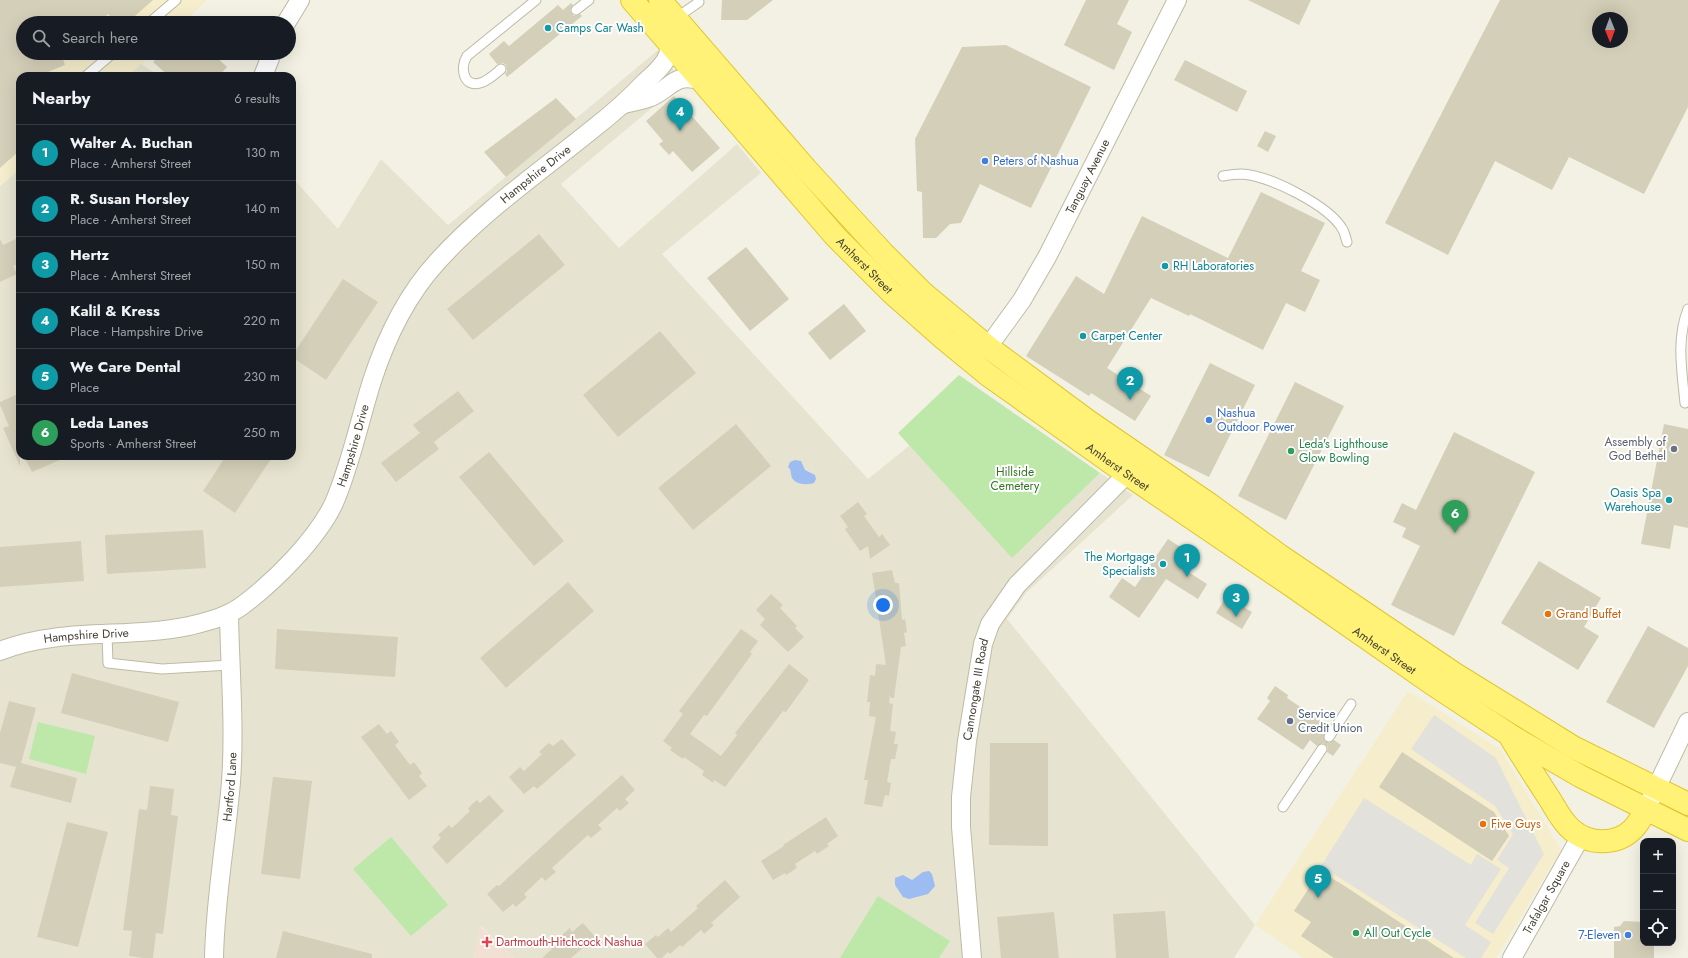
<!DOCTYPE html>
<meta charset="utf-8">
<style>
:root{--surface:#171b24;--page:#20242c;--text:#f1f3f6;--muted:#9ea1a6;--line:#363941;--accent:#1a73e8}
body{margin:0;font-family:Jost,sans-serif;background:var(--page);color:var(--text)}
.controls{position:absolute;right:12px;bottom:12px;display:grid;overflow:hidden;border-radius:8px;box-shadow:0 4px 16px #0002}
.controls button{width:36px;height:36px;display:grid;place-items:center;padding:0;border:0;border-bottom:1px solid var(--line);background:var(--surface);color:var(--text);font:20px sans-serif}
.compass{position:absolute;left:1592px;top:12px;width:36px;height:36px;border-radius:50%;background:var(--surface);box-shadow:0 4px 16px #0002;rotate:179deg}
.you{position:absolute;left:883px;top:605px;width:14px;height:14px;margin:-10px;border:3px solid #fff;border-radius:50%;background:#1a73e8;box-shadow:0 0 0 6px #1a73e833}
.badge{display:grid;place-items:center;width:26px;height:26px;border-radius:50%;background:var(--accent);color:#fff;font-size:13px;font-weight:700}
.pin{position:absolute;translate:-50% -33px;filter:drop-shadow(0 1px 2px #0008)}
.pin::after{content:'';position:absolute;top:21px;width:14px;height:12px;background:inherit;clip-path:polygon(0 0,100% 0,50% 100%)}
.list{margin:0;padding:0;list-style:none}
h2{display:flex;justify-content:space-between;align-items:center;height:52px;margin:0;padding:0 16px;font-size:17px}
h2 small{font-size:13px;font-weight:400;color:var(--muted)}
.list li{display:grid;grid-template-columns:26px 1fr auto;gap:12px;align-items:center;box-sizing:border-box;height:56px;padding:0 16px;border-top:1px solid var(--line)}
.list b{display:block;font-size:15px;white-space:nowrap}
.list p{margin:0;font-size:13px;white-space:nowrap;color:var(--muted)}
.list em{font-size:13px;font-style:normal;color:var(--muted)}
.icon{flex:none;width:22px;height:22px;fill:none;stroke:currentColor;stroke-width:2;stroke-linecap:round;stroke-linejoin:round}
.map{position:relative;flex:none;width:1688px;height:958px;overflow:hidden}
.search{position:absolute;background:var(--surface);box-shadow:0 4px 16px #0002;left:16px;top:16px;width:280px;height:44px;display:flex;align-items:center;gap:10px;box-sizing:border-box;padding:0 14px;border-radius:22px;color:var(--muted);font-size:15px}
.panel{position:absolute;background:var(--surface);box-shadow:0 4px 16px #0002;left:16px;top:72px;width:280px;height:388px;border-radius:12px}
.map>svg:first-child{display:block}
</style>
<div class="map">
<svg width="1688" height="958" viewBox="0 0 1688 958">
<rect width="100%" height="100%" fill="#f2f1e3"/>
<g fill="#e6e4d0">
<path d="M658,50L683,82L561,184L619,248L737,144L761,173L662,254L868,479L910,445L1012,557L1100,473L1133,495L1026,593L1007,619L1255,925L1234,958H514L481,926L474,958H0V186L20,169V456H292V177L338,229L381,159L448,225Z"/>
<path d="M141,64L160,76H128Z"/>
</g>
<g fill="#f5edcc">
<path d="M0,0H207L183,23H23V53H153L128,76H20V169L0,186Z"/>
<path d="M1408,691L1500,749L1561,850L1496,958H1304L1255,925Z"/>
</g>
<path fill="#f3e0d5" d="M480,926L514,958H474Z"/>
<g fill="#bee8a9">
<path d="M959,375L1100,473L1012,558L898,433Z"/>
<path d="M38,722L95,736L86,774L29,759Z"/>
<path d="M391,837L448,905L411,936L353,869Z"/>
<path d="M878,896L950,941L939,958H840Z"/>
</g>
<g fill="#e2e1db">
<path d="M1434,715L1496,758L1544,854L1493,934L1475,923L1509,868L1497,860L1513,834L1495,806L1411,749Z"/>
<path d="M1364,798L1471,865L1477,854L1501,869L1465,925L1491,942L1481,958H1466L1321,866Z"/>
</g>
<g fill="#9cbcf2">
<path d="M795,460L801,461L805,470L815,475L816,479L814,483C808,485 796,485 792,478C791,476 791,472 790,469L788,467L790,462Z"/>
<path d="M929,871L932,874L935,886L928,894L909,899L903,897L895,885V878L903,875L912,880L923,872Z"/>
</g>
<g fill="#d4cfb8" fill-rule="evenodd">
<path d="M0,0H153L127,23H116L108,14L97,23H23V53H61L65,65L38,76H20V150L0,168Z"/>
<path d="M722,0H773L747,20H721Z"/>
<path d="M1086,0H1129L1117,24L1132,32L1114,70L1064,45Z"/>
<path d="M1248,0H1311L1299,25Z"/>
<path d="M1500,0H1688V107L1644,194L1569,157L1552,190L1495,161L1448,255L1385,223ZM1598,18H1622V42H1598Z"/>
<path d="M571,3L573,5L570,10L572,14L574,16L580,14L582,16L507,77L505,74L507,71L506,65L503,63L497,64L489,54L504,41L509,46L558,5L563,10Z"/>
<path d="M1006,45L1091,87L1031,208L980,184L961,223L950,224L936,238H923L922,192L917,191L915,139L962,47Z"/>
<path d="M162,53H212L227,67L219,76H169L153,62Z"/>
<path d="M1185,60L1247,91L1237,112L1174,80Z"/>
<path d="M674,96L720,148L692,172L673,151L669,155L659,144L663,141L646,121Z"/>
<path d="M556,98L576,119L506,177L484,152Z"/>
<path d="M1265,131L1276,136L1268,152L1257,146Z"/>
<path d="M1261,192L1325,223L1301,271L1320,280L1305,312L1286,303L1263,350L1190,314L1189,316L1151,298L1107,368L1151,396L1135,421L1091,393L1089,396L1026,356L1076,276L1104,294L1142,216L1228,258Z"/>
<path d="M539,234L565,265L473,340L447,309Z"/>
<path d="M20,237V263L13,266L17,274L0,282V239L3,245Z"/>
<path d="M746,247L789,299L750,331L707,278Z"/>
<path d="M343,279L378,302L326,380L292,357V356Z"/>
<path d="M844,304L866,331L830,360L808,333Z"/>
<path d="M660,331L696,373L618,437L583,395Z"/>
<path d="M1210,363L1255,385L1209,477L1164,455Z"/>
<path d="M1295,382L1344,406L1286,520L1238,496Z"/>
<path d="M458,391L474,411L434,442L439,449L396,482L381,463L420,433L413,425Z"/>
<path d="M20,393V466L3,428L9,426L0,405V402Z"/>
<path d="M736,424L771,466L693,530L658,488Z"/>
<path d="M1664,424L1688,429V528L1674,525L1670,549L1641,544Z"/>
<path d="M1454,432L1535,472L1454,636L1391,605L1420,546L1402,537L1406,528L1393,522L1402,503L1416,510Z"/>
<path d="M489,452L564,541L534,566L459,477Z"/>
<path d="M24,456H69L32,472Z"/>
<path d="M226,456H273L235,513L203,491Z"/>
<path d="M858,502L867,514L864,516L879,537L882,534L890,545L870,559L868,546L860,551L845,529L848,527L840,516Z"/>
<path d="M203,530L206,568L107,574L105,535Z"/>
<path d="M1168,539L1185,550L1176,564L1207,584L1198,599L1166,579L1139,618L1109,597L1122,578L1135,587Z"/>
<path d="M81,541L84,581L0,587V547Z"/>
<path d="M1539,561L1601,598L1584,627L1599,636L1578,670L1501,623Z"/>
<path d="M892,570L895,583H899L902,620L905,619L907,632L904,633L906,646L901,647L894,698H891L890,695L889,703L893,704L890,731L896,732L894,744H898L895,759H891L887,782L891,783L889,796L885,795L882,807L864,804L868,780H864L876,717L869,716L870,702H867L870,675L875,676L876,664L886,665L872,573Z"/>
<path d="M568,582L594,611L506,688L480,658Z"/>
<path d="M771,594L783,605L780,608L797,626L795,628L804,637L788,652L760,625L765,619L756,610Z"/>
<path d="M1226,597L1252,612L1242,629L1216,613Z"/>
<path d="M1648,626L1688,648V666L1654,728L1606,702Z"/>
<path d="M277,629L398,637L395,677L275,669Z"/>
<path d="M741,629L758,641L750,652L752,654L707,716L704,715L690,734L721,756L737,735L735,733L789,664L809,680L786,712L783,711L725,787L714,780L713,783L702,775L704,771L684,757L683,759L670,750L672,748L663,741L683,714L679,711Z"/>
<path d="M72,673L179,702L168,742L61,713Z"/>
<path d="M1275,686L1288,695L1287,698L1323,722L1319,730L1324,734V740L1329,743L1334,740L1341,745L1333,756L1327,752L1328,747L1323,743L1317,746L1310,740L1303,750L1257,719L1270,701L1267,698Z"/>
<path d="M9,701L36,708L21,763L77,778L71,803L10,787L16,767L0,763V733Z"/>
<path d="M379,724L387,734L391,731L399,742L395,745L410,765L414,762L422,773L419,776L427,786L409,800L361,737Z"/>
<path d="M562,739L576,755L537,789L534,786L524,794L509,777L520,767L524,771L542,754L539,752L544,747L549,743L553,746Z"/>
<path d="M990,743H1048V846L989,845Z"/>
<path d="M1402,752L1494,812L1509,836L1492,861L1379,787Z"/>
<path d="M622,775L635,790L625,799L629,803L620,811L617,808L598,825L602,829L591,838L588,835L552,868L556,872L551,876L545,881L542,877L524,894L527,897L516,907L513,904L503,912L487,894L497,885L499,886L563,827Z"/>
<path d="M273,777L312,781L300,879L261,874Z"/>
<path d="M150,786L174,789L171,815L178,816L163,934L156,933L153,958H143L129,956L132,931L123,930L139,809L147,810Z"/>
<path d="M489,795L504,811L447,864L432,847L441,838L438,835L449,825L452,828L470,811L468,809L472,804L477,800L480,803Z"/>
<path d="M826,817L838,836L827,844L829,846L817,854L815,851L795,864L797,868L786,875L785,873L773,880L761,861L784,846L783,845Z"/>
<path d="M67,822L108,832L78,947L37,937Z"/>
<path d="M1320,871L1343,885L1454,958H1334L1301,936L1311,922L1294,911Z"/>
<path d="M725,880L740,897L711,923L714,925L704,934L701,930L682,947L680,945L670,954L668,952L662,958H657L645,944L656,935L658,937L668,928L671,932L698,908L696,906Z"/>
<path d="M1165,911L1169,958H1116L1113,914Z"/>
<path d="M1054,912L1059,958H1001L997,917Z"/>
<path d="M1624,921L1643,922V943H1654V958H1614V927L1620,926Z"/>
<path d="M583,923L597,939L586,949L584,947L571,958H542L552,949L549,946L570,928L572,932Z"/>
<path d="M283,931L372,954V958H276Z"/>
</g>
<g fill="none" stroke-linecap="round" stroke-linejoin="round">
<g stroke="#bdbaa5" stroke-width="11">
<g id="service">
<path d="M576,10L589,0"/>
<path d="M676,18L699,2"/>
<path d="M149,23L176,0"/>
<path d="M501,69C495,74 488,81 480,83C463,88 460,67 467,56L536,0"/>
<path d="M86,76L113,53"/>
<path d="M1223,176C1229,175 1235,174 1241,174C1269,175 1330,206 1343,230C1345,234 1346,239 1347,242"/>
<path d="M1685,403C1682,372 1676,339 1688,309"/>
<path d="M107,634L108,663L162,669L230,665"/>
<path d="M1329,737L1351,704"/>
<path d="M1283,807L1322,749"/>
</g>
</g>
<g stroke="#bdbaa5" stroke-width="20">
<g id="minor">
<path d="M286,23L300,0"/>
<path d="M263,76L272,53"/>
<path d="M624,104C633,102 642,100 651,97C673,87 674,72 702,81"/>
<path id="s1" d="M988,347L1022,300L1047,257L1177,0"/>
<path id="s2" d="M0,651C60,627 127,639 189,626C209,621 227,617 243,605C275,581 317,539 334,503C351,464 359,422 372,381C386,338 406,296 437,262C483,211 541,171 594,128C612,114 629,99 645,82C652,76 660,69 665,61C669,55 670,49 669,42"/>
<path d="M1650,801L1688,722"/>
<path id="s3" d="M214,958C215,899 226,841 231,782C235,727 230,670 229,615"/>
<path id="s4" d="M972,958L961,827V797L967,741L983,644L990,624L1017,585L1127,474"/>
<path id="s5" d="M1512,958L1581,836"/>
</g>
</g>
<g stroke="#e1c62d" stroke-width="24">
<g id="trunk">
<path id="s6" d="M632,0L835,236L892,293L943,338L988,375L1127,474L1292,586L1431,683L1513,737L1580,776L1688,830"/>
<path d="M660,0L807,170L883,253L923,293L988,347L1088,421L1209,504L1279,555L1455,674L1573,747L1688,804"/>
<path d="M1511,738C1523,758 1536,778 1549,798C1556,809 1562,822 1572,830C1589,845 1616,845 1632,830C1638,824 1642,817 1646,810"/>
</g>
</g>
<use href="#service" stroke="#fff" stroke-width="9"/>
<use href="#minor" stroke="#fff" stroke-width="18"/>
<use href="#trunk" stroke="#fff277" stroke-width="22"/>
</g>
<g fill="#0f9aa8" stroke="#fff" stroke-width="1.5">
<circle cx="548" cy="28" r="4"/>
<circle cx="1165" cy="266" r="4"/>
<circle cx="1083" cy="336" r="4"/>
<circle cx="1669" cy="500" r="4"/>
<circle cx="1163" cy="564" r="4"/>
</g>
<g fill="#3f7fe0" stroke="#fff" stroke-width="1.5">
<circle cx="985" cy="161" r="4"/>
<circle cx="1209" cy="420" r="4"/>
<circle cx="1628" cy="935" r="4"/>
</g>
<circle fill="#6b7280" stroke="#fff" stroke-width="1.5" cx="1674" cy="449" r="4"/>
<g fill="#2e9e5b" stroke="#fff" stroke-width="1.5">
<circle cx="1291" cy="451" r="4"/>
<circle cx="1356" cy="933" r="4"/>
</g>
<g fill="#e8710a" stroke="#fff" stroke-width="1.5">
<circle cx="1548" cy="614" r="4"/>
<circle cx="1483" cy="824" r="4"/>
</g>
<circle fill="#5c6f8a" stroke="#fff" stroke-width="1.5" cx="1290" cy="721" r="4"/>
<path fill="#e0444e" stroke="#fff" stroke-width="1.5" d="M485 936h4v4h4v4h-4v4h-4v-4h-4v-4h4z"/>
<g text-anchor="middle" stroke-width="4" stroke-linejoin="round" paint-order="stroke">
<g font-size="12" fill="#0d838f" stroke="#fff" text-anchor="start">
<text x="556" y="32">Camps Car Wash</text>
<text x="1173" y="270">RH Laboratories</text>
<text x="1091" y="340">Carpet Center</text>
<text x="1661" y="497" text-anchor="end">Oasis Spa<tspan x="1661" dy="14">Warehouse</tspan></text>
<text x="1155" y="561" text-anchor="end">The Mortgage<tspan x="1155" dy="14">Specialists</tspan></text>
</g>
<g font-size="12" fill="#366cbe" stroke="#fff" text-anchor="start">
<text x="993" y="165">Peters of Nashua</text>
<text x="1217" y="417">Nashua<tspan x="1217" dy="14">Outdoor Power</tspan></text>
<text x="1620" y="939" text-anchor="end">7-Eleven</text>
</g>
<g font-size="12" fill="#444133" stroke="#fff">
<text dy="4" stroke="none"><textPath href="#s2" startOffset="784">Hampshire Drive</textPath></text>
<text dy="4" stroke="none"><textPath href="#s1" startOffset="198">Tanguay Avenue</textPath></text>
<text dy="4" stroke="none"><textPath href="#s6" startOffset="353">Amherst Street</textPath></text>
<text dy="4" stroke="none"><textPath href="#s2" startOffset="448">Hampshire Drive</textPath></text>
<text dy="4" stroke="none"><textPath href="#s6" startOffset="677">Amherst Street</textPath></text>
<text dy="4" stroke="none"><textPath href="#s2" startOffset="88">Hampshire Drive</textPath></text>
<text dy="4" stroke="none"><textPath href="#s6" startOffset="1001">Amherst Street</textPath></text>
<text dy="4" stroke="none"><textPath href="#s4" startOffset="270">Cannongate III Road</textPath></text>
<text dy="4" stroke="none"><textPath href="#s3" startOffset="172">Hartford Lane</textPath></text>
<text dy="4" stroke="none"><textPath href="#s5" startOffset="70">Trafalgar Square</textPath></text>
</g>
<g font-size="12" fill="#5b616d" stroke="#fff" text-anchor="end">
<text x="1666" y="446">Assembly of<tspan x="1666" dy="14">God Bethel</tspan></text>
</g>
<g font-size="12" fill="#27864d" stroke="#fff" text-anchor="start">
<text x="1299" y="448">Leda's Lighthouse<tspan x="1299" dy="14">Glow Bowling</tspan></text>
<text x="1364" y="937">All Out Cycle</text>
</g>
<g font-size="12" fill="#337625" stroke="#fff">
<text x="1015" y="476">Hillside<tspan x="1015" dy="14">Cemetery</tspan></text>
</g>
<g font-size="12" fill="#c56008" stroke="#fff" text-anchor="start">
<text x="1556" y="618">Grand Buffet</text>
<text x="1491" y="828">Five Guys</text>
</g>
<g font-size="12" fill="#4e5e75" stroke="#fff" text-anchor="start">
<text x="1298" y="718">Service<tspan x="1298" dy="14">Credit Union</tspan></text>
</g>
<g font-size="12" fill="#be3a42" stroke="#fff" text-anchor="start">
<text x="496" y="946">Dartmouth-Hitchcock Nashua</text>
</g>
</g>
</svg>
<div class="controls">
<button>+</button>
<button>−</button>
<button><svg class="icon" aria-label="locate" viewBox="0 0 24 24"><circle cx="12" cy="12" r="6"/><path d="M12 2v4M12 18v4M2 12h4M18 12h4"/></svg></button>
</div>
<svg class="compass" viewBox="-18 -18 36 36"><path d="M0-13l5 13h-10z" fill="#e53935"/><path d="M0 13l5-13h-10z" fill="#9ea1a6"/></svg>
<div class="you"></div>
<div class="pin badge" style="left:1187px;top:577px;background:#0f9aa8">1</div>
<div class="pin badge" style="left:1130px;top:400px;background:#0f9aa8">2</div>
<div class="pin badge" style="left:1236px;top:617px;background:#0f9aa8">3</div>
<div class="pin badge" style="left:680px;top:131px;background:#0f9aa8">4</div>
<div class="pin badge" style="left:1318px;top:898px;background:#0f9aa8">5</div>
<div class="pin badge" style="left:1455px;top:533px;background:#2e9e5b">6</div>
<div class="search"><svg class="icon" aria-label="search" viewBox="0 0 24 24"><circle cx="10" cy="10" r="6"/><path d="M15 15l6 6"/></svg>Search here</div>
<section class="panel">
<h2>Nearby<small>6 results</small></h2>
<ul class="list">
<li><span class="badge" style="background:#0f9aa8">1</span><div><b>Walter A. Buchan</b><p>Place · Amherst Street</p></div><em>130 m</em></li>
<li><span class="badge" style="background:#0f9aa8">2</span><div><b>R. Susan Horsley</b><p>Place · Amherst Street</p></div><em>140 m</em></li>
<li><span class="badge" style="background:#0f9aa8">3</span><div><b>Hertz</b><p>Place · Amherst Street</p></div><em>150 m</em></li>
<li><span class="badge" style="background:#0f9aa8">4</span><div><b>Kalil &amp; Kress</b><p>Place · Hampshire Drive</p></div><em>220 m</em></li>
<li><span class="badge" style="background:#0f9aa8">5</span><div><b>We Care Dental</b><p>Place</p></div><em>230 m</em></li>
<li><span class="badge" style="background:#2e9e5b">6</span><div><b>Leda Lanes</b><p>Sports · Amherst Street</p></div><em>250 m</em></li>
</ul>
</section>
</div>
